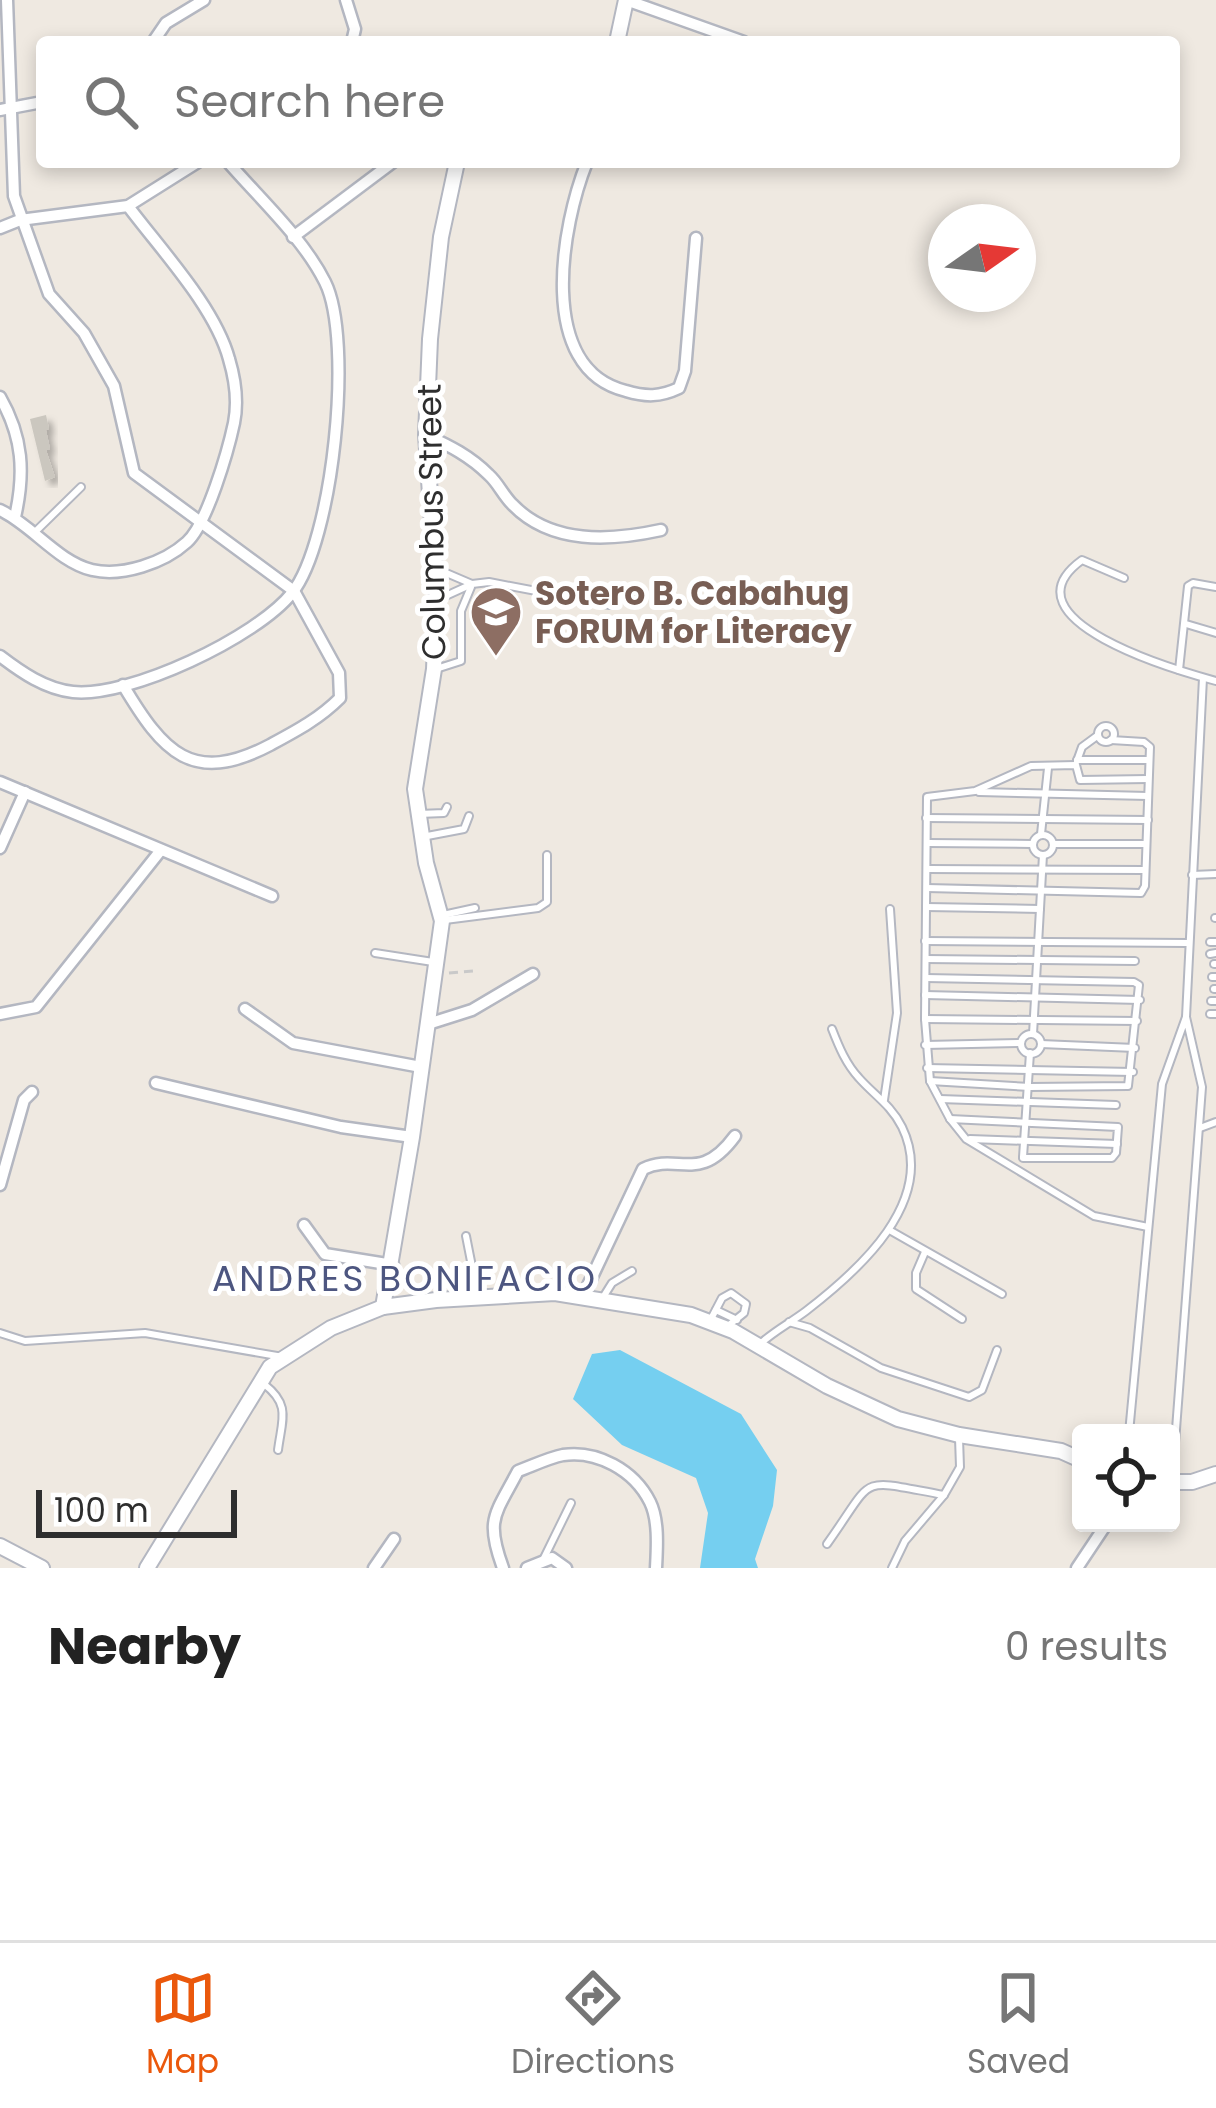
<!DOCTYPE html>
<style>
:root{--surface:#fff;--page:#f2f2f2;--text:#222;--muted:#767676;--line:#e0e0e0;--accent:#ea580c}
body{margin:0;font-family:Poppins,sans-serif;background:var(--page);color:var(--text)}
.controls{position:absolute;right:36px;bottom:36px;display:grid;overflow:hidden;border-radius:12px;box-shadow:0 6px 18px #0003}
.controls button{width:108px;height:108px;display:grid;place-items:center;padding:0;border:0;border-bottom:3px solid var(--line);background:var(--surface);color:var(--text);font:60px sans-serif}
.compass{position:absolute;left:928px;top:204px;width:108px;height:108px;border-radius:50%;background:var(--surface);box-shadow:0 6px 18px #0003;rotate:76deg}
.scale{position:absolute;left:36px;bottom:30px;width:201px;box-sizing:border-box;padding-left:12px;border:6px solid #2e2e2e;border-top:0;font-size:33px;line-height:42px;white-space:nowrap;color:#2e2e2e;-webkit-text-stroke:9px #fff;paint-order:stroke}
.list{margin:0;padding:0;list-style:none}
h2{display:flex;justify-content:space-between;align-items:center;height:156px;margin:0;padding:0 48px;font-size:51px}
h2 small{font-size:39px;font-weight:400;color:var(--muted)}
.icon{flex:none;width:66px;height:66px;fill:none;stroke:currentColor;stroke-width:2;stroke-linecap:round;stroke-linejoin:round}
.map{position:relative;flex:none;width:1216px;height:1568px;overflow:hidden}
.search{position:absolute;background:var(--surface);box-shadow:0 6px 18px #0003;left:36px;right:36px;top:36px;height:132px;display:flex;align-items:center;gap:30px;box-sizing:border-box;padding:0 42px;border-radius:12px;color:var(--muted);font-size:45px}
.sheet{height:372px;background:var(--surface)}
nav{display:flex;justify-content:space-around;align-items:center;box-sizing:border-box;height:168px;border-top:3px solid var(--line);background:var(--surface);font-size:33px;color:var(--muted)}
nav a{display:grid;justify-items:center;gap:6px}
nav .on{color:var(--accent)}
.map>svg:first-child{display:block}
</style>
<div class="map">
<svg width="1216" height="1568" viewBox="0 0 1216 1568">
<defs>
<filter id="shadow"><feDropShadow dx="5.5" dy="5.5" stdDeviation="3" flood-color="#0004"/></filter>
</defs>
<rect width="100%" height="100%" fill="#efe9e1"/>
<path fill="#75cff0" d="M620,1350L741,1414L777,1470L773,1506L755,1559L758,1568H700L708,1513L696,1478L622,1445L573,1399L592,1354Z"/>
<path fill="#cbc7bf" filter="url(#shadow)" d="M46,415L49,429L46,430L50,449L46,450L55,477L45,481L30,419Z"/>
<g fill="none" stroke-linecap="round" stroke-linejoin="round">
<g stroke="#b4b7c1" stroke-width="10">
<g id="service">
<path d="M35,532L81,487"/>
<path d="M437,569L472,584"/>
<path d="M1124,578L1082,560C999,620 1179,671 1216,681"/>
<path d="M439,599L472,584L489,582L610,605"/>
<path d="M1186,624L1216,633"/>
<path d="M436,669L461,661V611L471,587"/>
<path d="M1179,670L1188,586L1193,583L1216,587"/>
<circle cx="1106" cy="734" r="8"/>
<path d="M1077,760H1149"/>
<path d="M1077,761L1082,747L1097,736"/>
<path d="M979,792L1148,796"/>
<path d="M419,814L444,813L447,807"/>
<path d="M926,818L1148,820"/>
<path d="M1041,834L1048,768"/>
<circle cx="1043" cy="845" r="10"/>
<path d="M422,837L464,829L469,816"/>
<path d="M928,843L1032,844"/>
<path d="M1053,844H1146"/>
<path d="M929,869L1144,870"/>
<path d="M1192,875L1216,874"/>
<path d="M927,888L1141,893L1145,886L1150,747L1144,742L1111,740"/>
<path d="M926,907L1040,909"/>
<path d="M443,915L475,908"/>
<path d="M1215,918H1216"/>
<path d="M445,920L538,908L547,902V855"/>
<path d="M925,941L1188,943"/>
<path d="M1210,942H1216"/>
<path d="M375,953L433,962"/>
<path d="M1210,954L1216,953"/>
<path d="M926,959L1135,961"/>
<path d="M1214,964H1216"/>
<path d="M1212,977H1216"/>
<path d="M926,978L1134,982L1139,985L1128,1086L1030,1087L930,1081"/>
<path d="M1214,989H1216"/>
<path d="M925,995L1140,1000"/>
<path d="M1211,1001H1216"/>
<path d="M1210,1014H1216"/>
<path d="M1186,1017L1203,678"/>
<path d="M925,1019L1137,1021"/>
<path d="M1033,1034L1043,855"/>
<circle cx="1031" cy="1044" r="10"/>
<path d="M1041,1044L1135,1048"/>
<path d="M925,1045L1021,1043"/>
<path d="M927,1068L1133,1072"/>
<path d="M940,1099L1116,1105"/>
<path d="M884,1100L897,1013L890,909"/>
<path d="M950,1119L1118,1127L1116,1153L1112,1158H1023"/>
<path d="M1200,1128L1216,1122"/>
<path d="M970,1139L1117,1144"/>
<path d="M1023,1157L1030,1053"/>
<path d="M1148,1227L1094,1216L966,1139L950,1119L930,1081L925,1019L927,797L975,791L1031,766L1076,765L1080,780L1148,779"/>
<path d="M891,1231L1002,1294"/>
<path d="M466,1236L478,1297"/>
<path d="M925,1252L916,1273V1289L962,1319"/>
<path d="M602,1299L612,1283L632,1271"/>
<path d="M716,1310L737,1320"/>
<path d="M711,1319L722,1298L731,1293L746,1304L744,1313L729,1325"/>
<path d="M789,1322L810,1328L881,1368L969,1397L982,1390L997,1350"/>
<path d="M0,1333L25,1341L145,1333L283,1357"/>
<path d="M760,1344C774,1331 790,1323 806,1311C858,1271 938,1201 902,1127C891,1105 874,1095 859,1078C846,1064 839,1047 832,1029"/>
<path d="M264,1384C291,1405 282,1419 278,1450"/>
<path d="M1129,1433L1162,1084L1186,1017L1202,1087L1172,1482"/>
<path d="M827,1544C877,1474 855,1479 944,1495"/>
<path d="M543,1560L571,1503"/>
<path d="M892,1568L905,1541L944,1495L960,1467L959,1438"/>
</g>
</g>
<g stroke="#b4b7c1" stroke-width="15">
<g id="minor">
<path d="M7,0L14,196L49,294L84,333L114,386L134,473L294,591L339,673L340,698C319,719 296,731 270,745C192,786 163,752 123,685"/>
<path d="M346,0L355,29L352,42"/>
<path d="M626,0L744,42"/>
<path d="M153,42L166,23L204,0"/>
<path d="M0,110L42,102"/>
<path d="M587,162C562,224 535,369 626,391C646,397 660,397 679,388L685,371L696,238"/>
<path d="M0,228L20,220L128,206L198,162"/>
<path d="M293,237L393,162"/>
<path d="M0,397C23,437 25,473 15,517"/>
<path d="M426,435C450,446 470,456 489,475C498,483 503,495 512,504C551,545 611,541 661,530"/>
<path d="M0,510C32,525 58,562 92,570C122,577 164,563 187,542C207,524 228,451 234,423C238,403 235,379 229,359C215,307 161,250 128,206"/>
<path d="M0,656C21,672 45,689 73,692C129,698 257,637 292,593C333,542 354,340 325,282C303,238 260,199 228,162"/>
<path d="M0,782L272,896"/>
<path d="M0,848L25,792"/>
<path d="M245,1009L293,1043L421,1067"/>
<path d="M0,1014L36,1007L161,850"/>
<path d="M428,1024L472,1010L533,974"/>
<path d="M156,1083L341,1127L412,1137"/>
<path d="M0,1185L24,1100L32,1092"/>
<path d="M304,1225L325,1254L393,1265"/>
<path d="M583,1296L643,1169C678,1152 699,1185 735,1136"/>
<path d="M374,1568L394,1539"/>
<path d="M503,1568C485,1519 495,1515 518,1471C532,1466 548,1458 563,1455C597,1450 634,1470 650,1502C659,1520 657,1548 656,1568"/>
<path d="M527,1568L552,1558L566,1568"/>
<path d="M1077,1568L1107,1523"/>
</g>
</g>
<g stroke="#b4b7c1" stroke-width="18">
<g id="tertiary">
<path d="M617,42L626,0"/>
<path d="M383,1307L412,1137L442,921L426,863L415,789L434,669L437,599L426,435L430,339L441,237L457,162"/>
<path d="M1171,1482H1192L1216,1474"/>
<path d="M0,1546L42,1568"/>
<path d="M147,1568L270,1367L331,1328L383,1307L436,1300L555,1293L691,1315L733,1331L827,1386L898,1419L959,1435L1061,1451L1081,1460"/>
</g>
</g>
<path stroke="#c9c9c9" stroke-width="3" stroke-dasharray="9 6" stroke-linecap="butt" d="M449,973L474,971"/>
<use href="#service" stroke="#fff" stroke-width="6"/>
<use href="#minor" stroke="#fff" stroke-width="10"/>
<use href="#tertiary" stroke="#fff" stroke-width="14"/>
</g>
<defs>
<g id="school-pin" transform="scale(2.7)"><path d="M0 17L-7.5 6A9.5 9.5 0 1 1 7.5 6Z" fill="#8d6e63" stroke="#fff"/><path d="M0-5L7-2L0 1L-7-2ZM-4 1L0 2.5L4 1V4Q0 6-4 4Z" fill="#fff"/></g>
</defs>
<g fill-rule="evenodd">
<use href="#school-pin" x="496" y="612"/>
</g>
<g text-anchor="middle" stroke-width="10" stroke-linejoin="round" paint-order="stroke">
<g font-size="33" fill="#2e2e2e" stroke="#fff">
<text transform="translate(431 522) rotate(-91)" y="12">Columbus Street</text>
</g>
<g font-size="33" font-weight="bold" fill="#785e54" stroke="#fff" text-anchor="start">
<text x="535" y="605">Sotero B. Cabahug<tspan x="535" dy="38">FORUM for Literacy</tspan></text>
</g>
<g font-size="36" letter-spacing="3" fill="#4d5680" stroke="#fff">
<text x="405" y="1291">ANDRES BONIFACIO</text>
</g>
</g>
</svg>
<div class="controls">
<button><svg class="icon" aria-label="locate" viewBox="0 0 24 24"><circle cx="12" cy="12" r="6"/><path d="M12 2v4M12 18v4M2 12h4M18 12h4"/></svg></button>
</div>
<svg class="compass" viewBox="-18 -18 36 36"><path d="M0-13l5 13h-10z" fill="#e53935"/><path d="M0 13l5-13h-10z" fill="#767676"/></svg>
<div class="scale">100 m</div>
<div class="search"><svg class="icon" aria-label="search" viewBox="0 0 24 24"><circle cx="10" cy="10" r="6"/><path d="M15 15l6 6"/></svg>Search here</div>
</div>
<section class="sheet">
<h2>Nearby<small>0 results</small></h2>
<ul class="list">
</ul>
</section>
<nav>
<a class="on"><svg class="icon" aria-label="map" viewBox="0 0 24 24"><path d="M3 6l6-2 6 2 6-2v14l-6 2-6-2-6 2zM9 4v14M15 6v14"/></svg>Map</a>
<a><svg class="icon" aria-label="directions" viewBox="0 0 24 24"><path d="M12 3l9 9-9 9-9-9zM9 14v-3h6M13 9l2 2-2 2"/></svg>Directions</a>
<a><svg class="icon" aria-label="saved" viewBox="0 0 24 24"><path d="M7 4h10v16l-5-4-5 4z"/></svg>Saved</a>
</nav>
